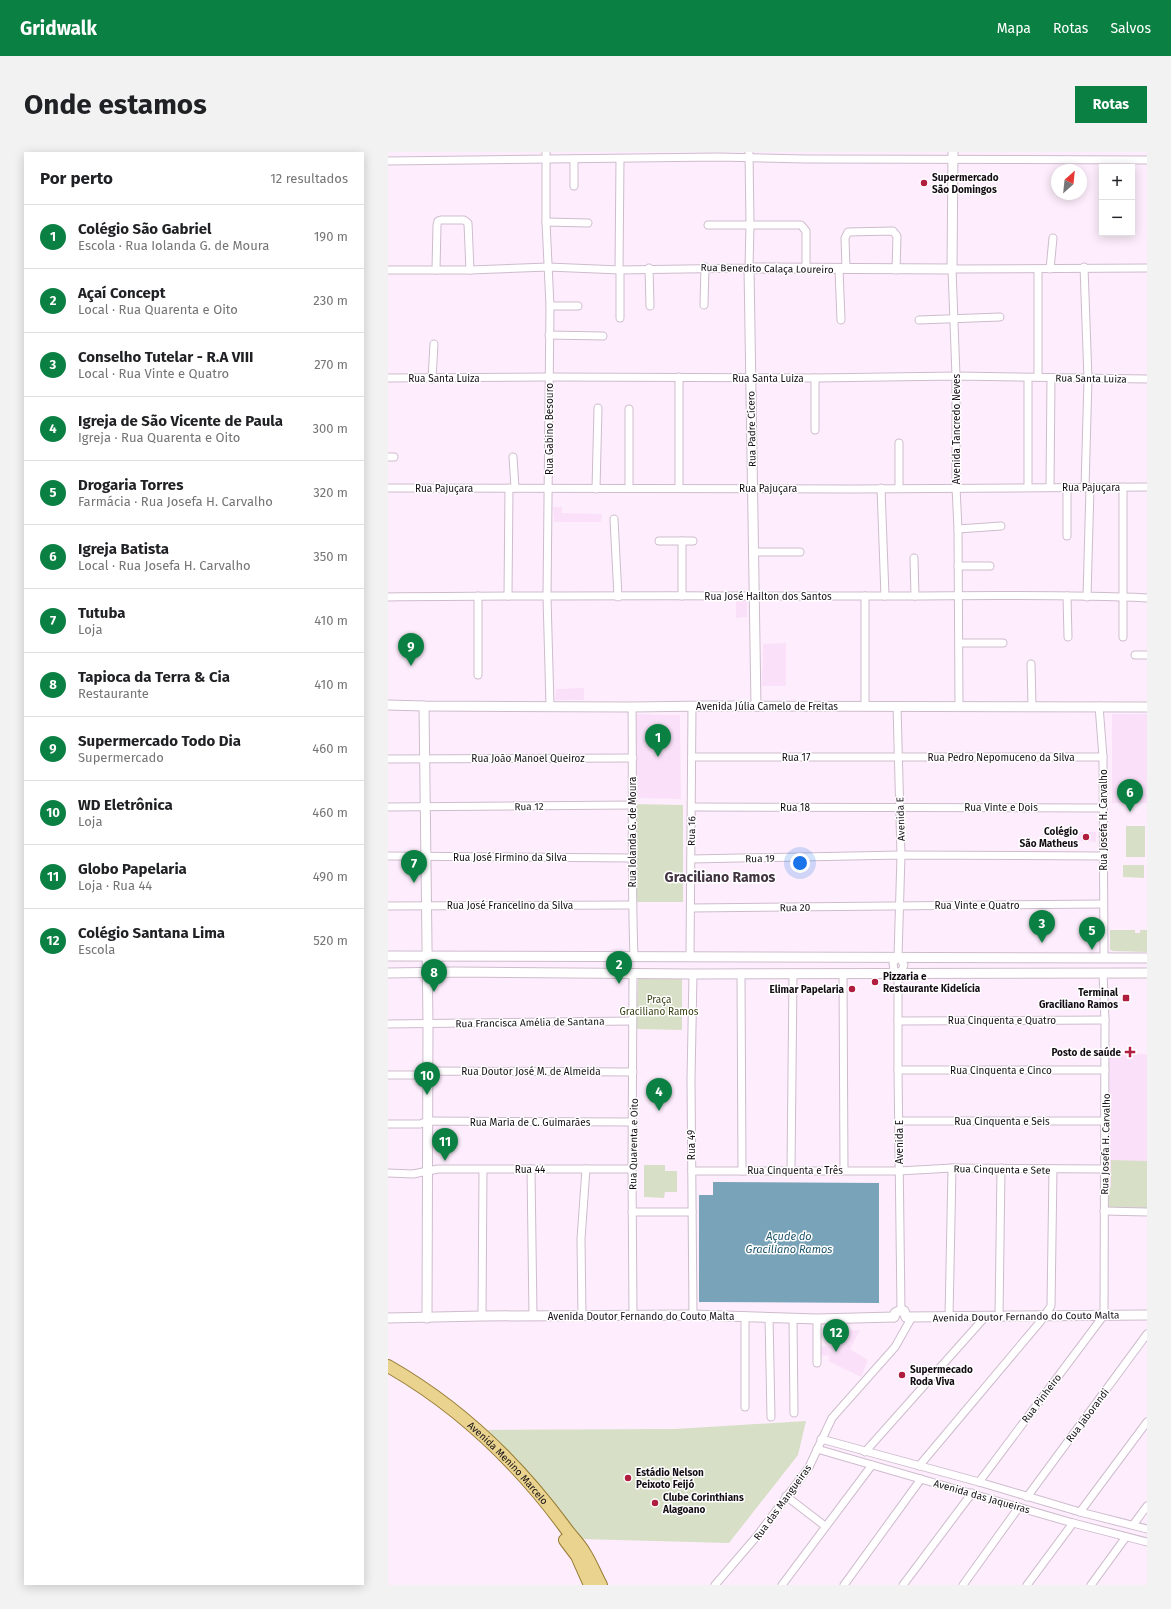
<!DOCTYPE html>
<html lang="pt">
<meta charset="utf-8">
<style>
:root{--surface:#fff;--page:#f2f2f2;--text:#202124;--muted:#757577;--line:#e0e0e0;--accent:#0b8043}
body{margin:0;font-family:"Fira Sans",sans-serif;background:var(--page);color:var(--text)}
.controls{position:absolute;right:12px;top:12px;display:grid;overflow:hidden;border-radius:0px;box-shadow:0 2px 10px #0003}
.controls button{width:36px;height:36px;display:grid;place-items:center;padding:0;border:0;border-bottom:1px solid var(--line);background:var(--surface);color:var(--text);font:20px sans-serif}
.compass{position:absolute;left:663px;top:12px;width:36px;height:36px;border-radius:50%;background:var(--surface);box-shadow:0 2px 10px #0003;rotate:27deg}
.you{position:absolute;left:412px;top:711px;width:14px;height:14px;margin:-10px;border:3px solid #fff;border-radius:50%;background:#1a73e8;box-shadow:0 0 0 6px #1a73e833}
.badge{display:grid;place-items:center;width:26px;height:26px;border-radius:50%;background:var(--accent);color:#fff;font-size:13px;font-weight:700}
.pin{position:absolute;translate:-50% -33px;filter:drop-shadow(0 1px 2px #0008)}
.pin::after{content:'';position:absolute;top:21px;width:14px;height:12px;background:inherit;clip-path:polygon(0 0,100% 0,50% 100%)}
.list{margin:0;padding:0;list-style:none}
h2{display:flex;justify-content:space-between;align-items:center;height:52px;margin:0;padding:0 16px;font-size:17px}
h2 small{font-size:13px;font-weight:400;color:var(--muted)}
.list li{display:grid;grid-template-columns:26px 1fr auto;gap:12px;align-items:center;box-sizing:border-box;height:64px;padding:0 16px;border-top:1px solid var(--line)}
.list b{display:block;font-size:15px;white-space:nowrap}
.list p{margin:0;font-size:13px;white-space:nowrap;color:var(--muted)}
.list em{font-size:13px;font-style:normal;color:var(--muted)}
.map{position:relative;flex:none;width:759px;height:1433px;overflow:hidden;border-radius:0px}
header{display:flex;align-items:center;gap:24px;box-sizing:border-box;height:56px;padding:0 20px;background:var(--accent);color:#fff}
header strong{font-size:19px}
nav{display:flex;gap:22px;margin-inline-start:auto;font-size:14px}
.intro{display:flex;align-items:center;justify-content:space-between;box-sizing:border-box;height:96px;padding:0 24px}
h1{margin:0;font-size:28px}
.button{padding:10px 18px;border-radius:0px;background:var(--accent);color:#fff;font-size:14px;font-weight:700}
main{display:flex;gap:24px;padding:0 24px}
aside{flex:1;background:var(--surface);border-radius:0px;box-shadow:0 2px 10px #0003}
.map>svg:first-child{display:block}
</style>
<header>
<strong>Gridwalk</strong>
<nav><a>Mapa</a><a>Rotas</a><a>Salvos</a></nav>
</header>
<div class="intro"><h1>Onde estamos</h1><a class="button">Rotas</a></div>
<main>
<aside>
<h2>Por perto<small>12 resultados</small></h2>
<ul class="list">
<li><span class="badge">1</span><div><b>Colégio São Gabriel</b><p>Escola · Rua Iolanda G. de Moura</p></div><em>190 m</em></li>
<li><span class="badge">2</span><div><b>Açaí Concept</b><p>Local · Rua Quarenta e Oito</p></div><em>230 m</em></li>
<li><span class="badge">3</span><div><b>Conselho Tutelar - R.A VIII</b><p>Local · Rua Vinte e Quatro</p></div><em>270 m</em></li>
<li><span class="badge">4</span><div><b>Igreja de São Vicente de Paula</b><p>Igreja · Rua Quarenta e Oito</p></div><em>300 m</em></li>
<li><span class="badge">5</span><div><b>Drogaria Torres</b><p>Farmácia · Rua Josefa H. Carvalho</p></div><em>320 m</em></li>
<li><span class="badge">6</span><div><b>Igreja Batista</b><p>Local · Rua Josefa H. Carvalho</p></div><em>350 m</em></li>
<li><span class="badge">7</span><div><b>Tutuba</b><p>Loja</p></div><em>410 m</em></li>
<li><span class="badge">8</span><div><b>Tapioca da Terra &amp; Cia</b><p>Restaurante</p></div><em>410 m</em></li>
<li><span class="badge">9</span><div><b>Supermercado Todo Dia</b><p>Supermercado</p></div><em>460 m</em></li>
<li><span class="badge">10</span><div><b>WD Eletrônica</b><p>Loja</p></div><em>460 m</em></li>
<li><span class="badge">11</span><div><b>Globo Papelaria</b><p>Loja · Rua 44</p></div><em>490 m</em></li>
<li><span class="badge">12</span><div><b>Colégio Santana Lima</b><p>Escola</p></div><em>520 m</em></li>
</ul>
</aside>
<div class="map">
<svg width="759" height="1433" viewBox="0 0 759 1433">
<rect width="100%" height="100%" fill="#feeefd"/>
<g fill="#fae1f9">
<path d="M165,355H174V361L214,362L213,370H166Z"/>
<path d="M348,449H359V465L348,466Z"/>
<path d="M398,491V534H374L375,492Z"/>
<path d="M196,536V548H167L168,537Z"/>
<path d="M246,562L292,563L293,647L247,646Z"/>
<rect x="724" y="562" width="35" height="89"/>
<path d="M689,680H708V690L689,689Z"/>
<path d="M718,901L759,902V1035H717Z"/>
<path d="M472,1178L462,1197L480,1208L473,1225L440,1209L442,1204L429,1203V1195L443,1194L444,1179Z"/>
</g>
<g fill="#d8dfc7">
<path d="M245,652L295,653V750H245Z"/>
<rect x="738" y="674" width="19" height="31"/>
<path d="M735,713H756V726L735,725Z"/>
<path d="M722,778H747V781H752V778H759V800L724,799L722,797Z"/>
<path d="M294,826V878L248,877L250,827Z"/>
<path d="M723,1008L759,1009V1056L718,1055L717,1035H723Z"/>
<path d="M256,1013H277V1019H289V1040H277L276,1046L256,1045Z"/>
<path d="M418,1269L410,1303L341,1391L191,1387L94,1278L287,1277Z"/>
</g>
<path fill="#79a3b8" d="M325,1030L491,1031V1151L311,1150V1043H325Z"/>
<g fill="none" stroke-linecap="round" stroke-linejoin="round">
<g stroke="#cebccd" stroke-width="9">
<g id="minor">
<path d="M158,0V70L162,154L159,445L162,554"/>
<path d="M186,7V34"/>
<path d="M0,9L330,5L417,7L759,8"/>
<path d="M158,70L200,71"/>
<path d="M320,73H413L418,79V116"/>
<path d="M696,115L700,227L697,336"/>
<path d="M261,116L262,154"/>
<path d="M451,117L453,168"/>
<path d="M458,117L457,86L460,80L505,79L509,84L508,118"/>
<path d="M662,117L665,86"/>
<path d="M0,118H82L160,115L232,118L361,116L362,73L361,0"/>
<path d="M48,118L49,73L50,69L53,68H76L80,71L82,118"/>
<path d="M231,118L232,7"/>
<path d="M316,153L317,115"/>
<path d="M162,154H190"/>
<path d="M232,166V118"/>
<path d="M531,168L612,165"/>
<path d="M161,183L215,184"/>
<path d="M291,225V336"/>
<path d="M650,225V117"/>
<path d="M0,226L160,225L427,226L568,224L759,227"/>
<path d="M44,227L46,192"/>
<path d="M427,278V226"/>
<path d="M511,291V336"/>
<path d="M0,305H6"/>
<path d="M125,305L127,336"/>
<path d="M640,334V226"/>
<path d="M662,335L663,226"/>
<path d="M0,336L466,337L759,335"/>
<path d="M241,336V257"/>
<path d="M493,336L497,444"/>
<path d="M208,337L210,256"/>
<path d="M226,367L230,445"/>
<path d="M570,377L613,374"/>
<path d="M679,384V336"/>
<path d="M271,389H305"/>
<path d="M365,400H412"/>
<path d="M526,406L527,444"/>
<path d="M570,414H602"/>
<path d="M90,444V523"/>
<path d="M120,444L121,336"/>
<path d="M294,444V389"/>
<path d="M477,444V554"/>
<path d="M679,444L680,485"/>
<path d="M0,445C165,443 331,444 496,444C584,444 671,442 759,446"/>
<path d="M699,445L702,336"/>
<path d="M735,485V335"/>
<path d="M571,491H615"/>
<path d="M747,503H759"/>
<path d="M643,512L644,554"/>
<path d="M509,554L513,703L510,805L505,811L506,818L510,821"/>
<path d="M711,554L715,605L716,805"/>
<path d="M244,555C245,639 243,722 246,805"/>
<path d="M571,555L570,377L568,335V224L564,117L759,116"/>
<path d="M304,605H715"/>
<path d="M0,607L245,606"/>
<path d="M0,655L245,653"/>
<path d="M304,655L715,656"/>
<path d="M0,704L243,706"/>
<path d="M303,707L513,703L714,704"/>
<path d="M0,754L244,753"/>
<path d="M303,756L715,752"/>
<path d="M302,804L304,554"/>
<path d="M510,805L513,808L516,813L514,818L510,821V918L513,1158"/>
<path d="M245,821L244,1017L245,1164"/>
<path d="M353,821L354,1019"/>
<path d="M455,821L456,1018"/>
<path d="M305,822L303,928L305,1163"/>
<path d="M510,869L717,868"/>
<path d="M0,872L244,869"/>
<path d="M510,918H717"/>
<path d="M0,923H32L48,919L245,920"/>
<path d="M511,969H717"/>
<path d="M0,972H32L40,969L245,970"/>
<path d="M143,1017L145,1164"/>
<path d="M304,1019H511L564,1016L717,1017"/>
<path d="M403,1019L405,822"/>
<path d="M0,1021L25,1022L50,1017H244"/>
<path d="M716,1059L759,1060"/>
<path d="M244,1060H304"/>
<path d="M94,1164L95,1018"/>
<path d="M194,1164L193,1087L198,1017"/>
<path d="M357,1164V1255"/>
<path d="M381,1165L383,1265"/>
<path d="M561,1165L564,1016"/>
<path d="M611,1165L613,1016"/>
<path d="M405,1166L406,1261"/>
<path d="M429,1167V1211"/>
<path d="M433,1287L591,1330L692,1360L759,1377"/>
<path d="M429,1297L685,1371L759,1390"/>
<path d="M477,1300L597,1165"/>
<path d="M531,1314L652,1170L663,1154L665,1017"/>
<path d="M591,1330L716,1163L717,868L715,821"/>
<path d="M398,1344L437,1374"/>
<path d="M639,1345L759,1182"/>
<path d="M692,1360L759,1270"/>
<path d="M745,1373L759,1354"/>
<path d="M327,1433L369,1384L421,1315L444,1266L507,1195L524,1165"/>
<path d="M394,1433L484,1313"/>
<path d="M456,1433L533,1327"/>
<path d="M515,1433L584,1341"/>
<path d="M575,1433L631,1355"/>
<path d="M639,1433L685,1371"/>
<path d="M703,1433L738,1385"/>
</g>
</g>
<g stroke="#cebccd" stroke-width="11">
<g id="tertiary">
<path d="M0,553L36,554L244,555L319,554L759,555"/>
<path d="M36,554L40,872L39,1166"/>
<path d="M368,554L361,116L564,117L565,0"/>
<path d="M0,804L759,806"/>
<path d="M0,821L66,820L305,822L759,821"/>
<path d="M506,1165L507,1161L513,1158L516,1159L518,1165"/>
<path d="M518,1165L759,1163"/>
<path d="M0,1166L94,1164L305,1163L429,1167L506,1165"/>
</g>
</g>
<g stroke="#967b33" stroke-width="14">
<g id="primary">
<path id="s1" d="M0,1214C70,1254 128,1309 176,1374C182,1383 191,1391 196,1400C203,1411 207,1422 213,1433"/>
<path d="M177,1388L189,1404L202,1433"/>
</g>
</g>
<use href="#minor" stroke="#fff" stroke-width="7"/>
<use href="#tertiary" stroke="#fff" stroke-width="9"/>
<use href="#primary" stroke="#ead38f" stroke-width="12"/>
</g>
<g fill="#b11d3f" stroke="#fff" stroke-width="1.5">
<circle cx="536" cy="31" r="4"/>
<circle cx="698" cy="685" r="4"/>
<circle cx="487" cy="830" r="4"/>
<circle cx="464" cy="837" r="4"/>
<rect x="734" y="842" width="8" height="8" rx="2"/>
<path d="M740 894h4v4h4v4h-4v4h-4v-4h-4v-4h4z"/>
<circle cx="514" cy="1223" r="4"/>
<circle cx="240" cy="1326" r="4"/>
<circle cx="267" cy="1351" r="4"/>
</g>
<g text-anchor="middle" stroke-width="3" stroke-linejoin="round" paint-order="stroke">
<g font-size="10" font-weight="bold" fill="#140e14" stroke="#fff" text-anchor="start">
<text x="544" y="29">Supermercado<tspan x="544" dy="12">São Domingos</tspan></text>
<text x="690" y="683" text-anchor="end">Colégio<tspan x="690" dy="12">São Matheus</tspan></text>
<text x="495" y="828">Pizzaria e<tspan x="495" dy="12">Restaurante Kidelícia</tspan></text>
<text x="456" y="841" text-anchor="end">Elimar Papelaria</text>
<text x="730" y="844" text-anchor="end">Terminal<tspan x="730" dy="12">Graciliano Ramos</tspan></text>
<text x="733" y="904" text-anchor="end">Posto de saúde</text>
<text x="522" y="1221">Supermecado<tspan x="522" dy="12">Roda Viva</tspan></text>
<text x="248" y="1324">Estádio Nelson<tspan x="248" dy="12">Peixoto Feijó</tspan></text>
<text x="275" y="1349">Clube Corinthians<tspan x="275" dy="12">Alagoano</tspan></text>
</g>
<g font-size="10" fill="#140e14" stroke="#fff">
<text transform="translate(379 116) rotate(1)" y="4">Rua Benedito Calaça Loureiro</text>
<text x="56" y="230">Rua Santa Luiza</text>
<text x="380" y="230">Rua Santa Luiza</text>
<text transform="translate(703 226) rotate(1)" y="4">Rua Santa Luiza</text>
<text transform="translate(161 277) rotate(-90)" y="4">Rua Gabino Besouro</text>
<text transform="translate(363 277) rotate(-91)" y="4">Rua Padre Cícero</text>
<text transform="translate(568 277) rotate(-90)" y="4">Avenida Tancredo Neves</text>
<text x="703" y="339">Rua Pajuçara</text>
<text x="56" y="340">Rua Pajuçara</text>
<text x="380" y="340">Rua Pajuçara</text>
<text x="380" y="448">Rua José Hailton dos Santos</text>
<text x="379" y="558">Avenida Júlia Camelo de Freitas</text>
<text x="408" y="609">Rua 17</text>
<text x="613" y="609">Rua Pedro Nepomuceno da Silva</text>
<text x="140" y="610">Rua João Manoel Queiroz</text>
<text transform="translate(141 654) rotate(-1)" y="4">Rua 12</text>
<text x="407" y="659">Rua 18</text>
<text x="613" y="659">Rua Vinte e Dois</text>
<text transform="translate(512 667) rotate(-92)" y="4">Avenida E</text>
<text transform="translate(715 668) rotate(-90)" y="4">Rua Josefa H. Carvalho</text>
<text transform="translate(303 679) rotate(-89)" y="4">Rua 16</text>
<text transform="translate(244 680) rotate(-90)" y="4">Rua Iolanda G. de Moura</text>
<text x="122" y="709">Rua José Firmino da Silva</text>
<text transform="translate(372 706) rotate(-1)" y="4">Rua 19</text>
<text x="122" y="757">Rua José Francelino da Silva</text>
<text x="589" y="757">Rua Vinte e Quatro</text>
<text transform="translate(407 755) rotate(-1)" y="4">Rua 20</text>
<text x="614" y="872">Rua Cinquenta e Quatro</text>
<text transform="translate(142 870) rotate(-1)" y="4">Rua Francisca Amélia de Santana</text>
<text x="613" y="922">Rua Cinquenta e Cinco</text>
<text x="143" y="923">Rua Doutor José M. de Almeida</text>
<text x="614" y="973">Rua Cinquenta e Seis</text>
<text x="142" y="974">Rua Maria de C. Guimarães</text>
<text transform="translate(511 990) rotate(-90)" y="4">Avenida E</text>
<text transform="translate(245 992) rotate(-89)" y="4">Rua Quarenta e Oito</text>
<text transform="translate(717 992) rotate(-89)" y="4">Rua Josefa H. Carvalho</text>
<text transform="translate(303 993) rotate(-90)" y="4">Rua 49</text>
<text x="142" y="1021">Rua 44</text>
<text transform="translate(614 1017) rotate(1)" y="4">Rua Cinquenta e Sete</text>
<text x="407" y="1022">Rua Cinquenta e Três</text>
<text x="253" y="1168">Avenida Doutor Fernando do Couto Malta</text>
<text transform="translate(638 1164) rotate(-1)" y="4">Avenida Doutor Fernando do Couto Malta</text>
<text transform="translate(653 1246) rotate(-53)" y="4">Rua Pinheiro</text>
<text transform="translate(699 1263) rotate(-53)" y="4">Rua Jaborandi</text>
<text dy="4" stroke="none"><textPath href="#s1" startOffset="155">Avenida Menino Marcelo</textPath></text>
<text transform="translate(594 1344) rotate(16)" y="4">Avenida das Jaqueiras</text>
<text transform="translate(394 1350) rotate(-54)" y="4">Rua das Mangueiras</text>
</g>
<g font-size="10" fill="#363f11" stroke="#fff">
<text x="271" y="851">Praça<tspan x="271" dy="12">Graciliano Ramos</tspan></text>
</g>
<g font-size="11" font-style="italic" fill="#1e556c" stroke="#fff">
<text x="401" y="1088">Açude do<tspan x="401" dy="13">Graciliano Ramos</tspan></text>
</g>
<g font-size="14" font-weight="bold" fill="#423341" stroke="#fff">
<text x="332" y="730">Graciliano Ramos</text>
</g>
</g>
</svg>
<div class="controls">
<button>+</button>
<button>−</button>
</div>
<svg class="compass" viewBox="-18 -18 36 36"><path d="M0-13l5 13h-10z" fill="#e53935"/><path d="M0 13l5-13h-10z" fill="#757577"/></svg>
<div class="you"></div>
<div class="pin badge" style="left:270px;top:605px">1</div>
<div class="pin badge" style="left:231px;top:832px">2</div>
<div class="pin badge" style="left:654px;top:791px">3</div>
<div class="pin badge" style="left:271px;top:959px">4</div>
<div class="pin badge" style="left:704px;top:798px">5</div>
<div class="pin badge" style="left:742px;top:660px">6</div>
<div class="pin badge" style="left:26px;top:731px">7</div>
<div class="pin badge" style="left:46px;top:840px">8</div>
<div class="pin badge" style="left:23px;top:514px">9</div>
<div class="pin badge" style="left:39px;top:943px">10</div>
<div class="pin badge" style="left:57px;top:1009px">11</div>
<div class="pin badge" style="left:448px;top:1200px">12</div>
</div>
</main>
